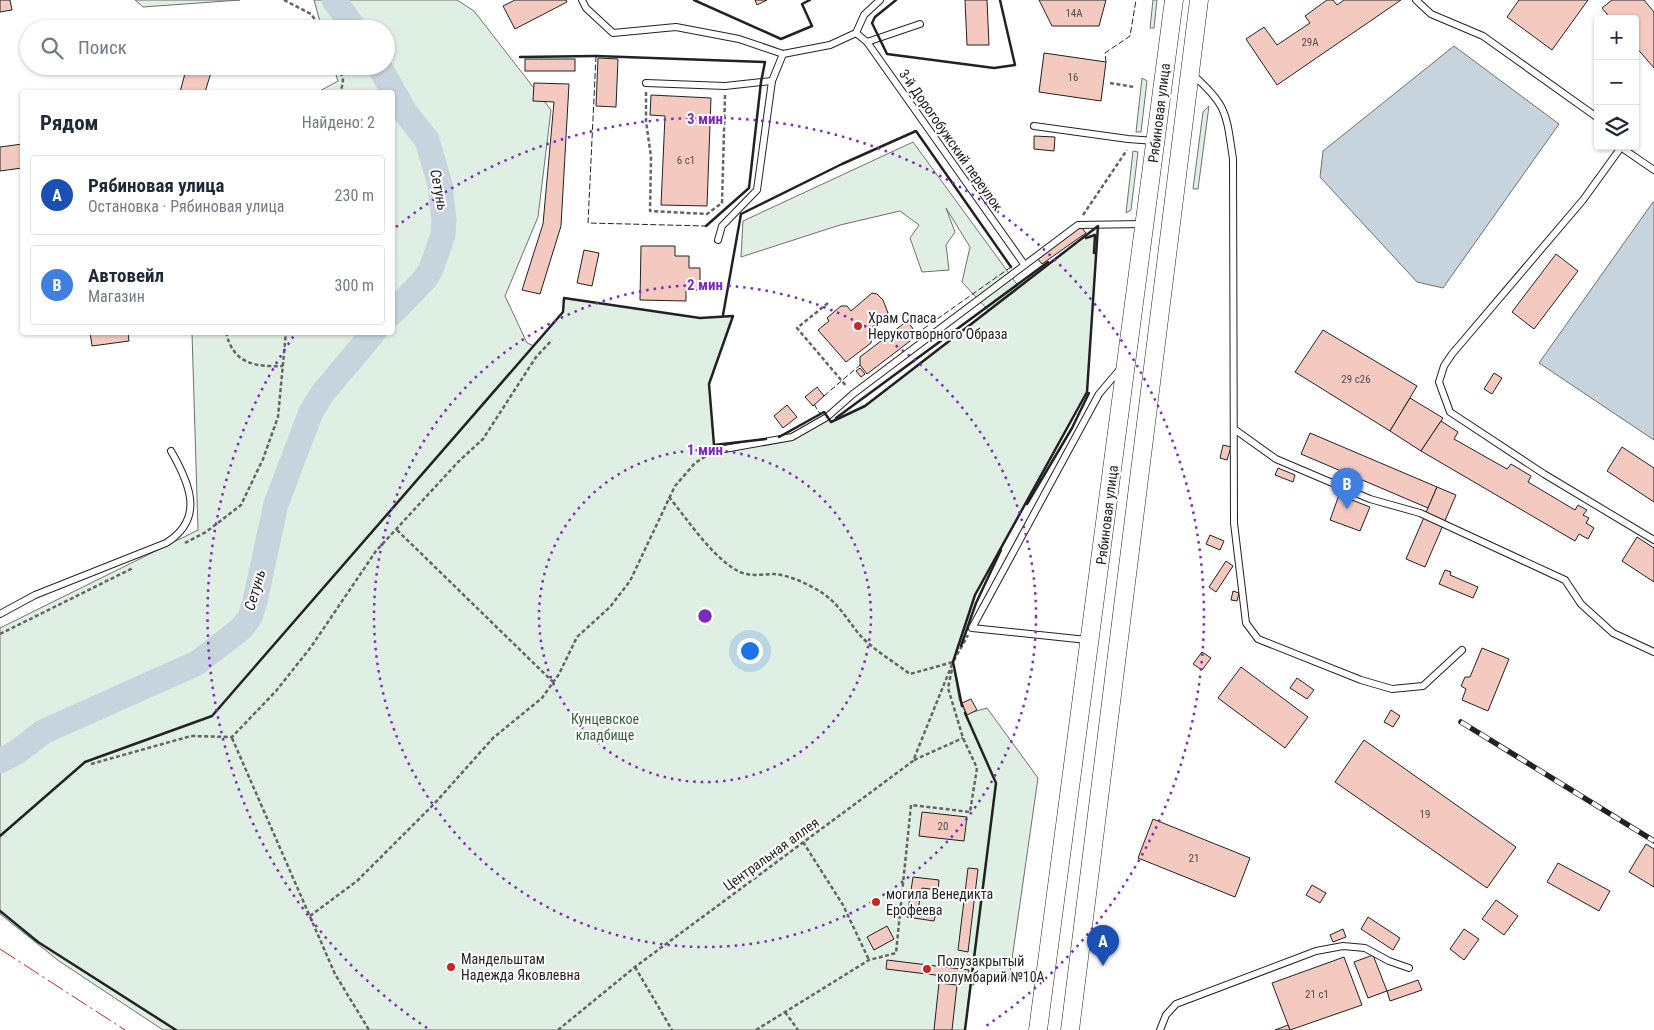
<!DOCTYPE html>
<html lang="ru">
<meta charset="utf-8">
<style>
:root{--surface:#fff;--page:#f2f2f3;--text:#1f2937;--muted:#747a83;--line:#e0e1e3;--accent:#c62828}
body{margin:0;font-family:"Roboto Condensed",sans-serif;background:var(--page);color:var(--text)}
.controls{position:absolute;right:15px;top:15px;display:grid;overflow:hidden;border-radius:5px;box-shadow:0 1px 4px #0004}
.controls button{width:45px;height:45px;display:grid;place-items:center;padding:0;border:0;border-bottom:1px solid var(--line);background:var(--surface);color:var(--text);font:25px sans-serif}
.you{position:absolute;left:749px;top:650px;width:18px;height:18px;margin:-12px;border:4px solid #fff;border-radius:50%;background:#1a73e8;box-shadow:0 0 0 8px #1a73e833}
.badge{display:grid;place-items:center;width:32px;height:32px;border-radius:50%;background:var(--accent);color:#fff;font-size:16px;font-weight:700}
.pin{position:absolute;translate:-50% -41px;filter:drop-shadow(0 1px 2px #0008)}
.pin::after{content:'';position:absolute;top:26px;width:18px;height:15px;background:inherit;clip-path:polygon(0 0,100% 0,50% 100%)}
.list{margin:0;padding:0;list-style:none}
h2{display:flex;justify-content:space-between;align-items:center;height:65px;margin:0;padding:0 20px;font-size:21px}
h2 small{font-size:16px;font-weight:400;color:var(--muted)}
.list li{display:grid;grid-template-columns:32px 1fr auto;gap:15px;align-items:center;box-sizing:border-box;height:80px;margin:0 10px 10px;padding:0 10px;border:1px solid var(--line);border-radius:5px}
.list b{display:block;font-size:19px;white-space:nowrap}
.list p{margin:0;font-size:16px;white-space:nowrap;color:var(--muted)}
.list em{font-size:16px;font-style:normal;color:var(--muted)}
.icon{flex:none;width:28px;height:28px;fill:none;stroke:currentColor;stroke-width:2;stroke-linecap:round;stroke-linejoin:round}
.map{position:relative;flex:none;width:1654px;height:1030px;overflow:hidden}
.search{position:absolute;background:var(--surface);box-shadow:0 1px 4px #0004;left:20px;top:20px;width:375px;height:55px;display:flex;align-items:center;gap:12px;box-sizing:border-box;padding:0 18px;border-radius:28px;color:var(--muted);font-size:19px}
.panel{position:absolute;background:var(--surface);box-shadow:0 1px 4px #0004;left:20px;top:90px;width:375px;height:245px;border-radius:5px}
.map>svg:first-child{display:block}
</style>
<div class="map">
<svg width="1654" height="1030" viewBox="0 0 1654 1030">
<rect width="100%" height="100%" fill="#fff"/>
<g fill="#e0efe3" stroke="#6f6f6f">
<path d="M135,0H240L143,7Z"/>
<path d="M314,0H457L474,11L551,110L538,217L505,296L527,343L534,346L563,312L564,298L700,318L733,316L709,384L714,445L778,438L824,412L831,422L864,406L989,311L962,282L970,247L946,208L955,232L946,245L949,270L922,272L910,238L919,225L900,211L840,225L741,257L743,221L913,142L1019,287L1098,226L1087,392L975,595L953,662L959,699L966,714L987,708L1038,778L1009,980L975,975L974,985H970L965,1030H163L59,961L0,914V628L198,530L192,333L392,332V92H318L338,81L333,66H386V29H322Z"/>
<path d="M1153,0H1157L1154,28H1150Z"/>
<path d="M1142,78L1147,81L1141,132H1136Z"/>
<path d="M1209,106L1198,189H1193L1203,112Z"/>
<path d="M1133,151L1138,152L1131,210L1126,213Z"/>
</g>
<g fill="#c7d3dd" stroke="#6f6f6f">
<path d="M1454,46L1559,124L1443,288L1417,282L1320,177L1323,151Z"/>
<path d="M1653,202H1654V440L1539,363Z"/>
</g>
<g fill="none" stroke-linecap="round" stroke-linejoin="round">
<g stroke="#c7d3dd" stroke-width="25">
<path d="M334,0L355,29"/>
<path d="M379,66L405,112L427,140L440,185L444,220L443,235L431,269L424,280L392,313"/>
<path d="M0,761L17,752L43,732L197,663L242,628L250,617L255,601L276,504L311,412L322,394L374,332"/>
</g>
</g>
<g fill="#f3c9c0" stroke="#222">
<path d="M0,0H10L12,10L0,12Z"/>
<path d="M515,0H566L567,2L515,29L503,6Z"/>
<path d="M755,0H767L757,5Z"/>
<path d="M965,0H987L989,45H967Z"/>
<path d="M1039,0H1106L1099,26H1052Z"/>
<path d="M1327,0H1333L1337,5L1344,0H1401L1277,85L1246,39L1264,27L1277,45L1310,23L1305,16Z"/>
<path d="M1519,0H1588L1552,50L1507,17Z"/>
<path d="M1612,0H1644L1654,12V68L1635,46V19H1611L1602,8Z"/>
<path d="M1044,53L1106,62L1101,101L1039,92Z"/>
<path d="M598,58L618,59L616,107L596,106Z"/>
<rect x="525" y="59" width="50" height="12"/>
<path d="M187,66H213L205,92H180Z"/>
<path d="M534,83L569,84L561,226L540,294L522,290L543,224L554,102L533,101Z"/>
<path d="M651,95L711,98L707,206L661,205L665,116L650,115Z"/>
<path d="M1034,136L1055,137L1054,151L1034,149Z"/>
<path d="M22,144V168L0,171V147Z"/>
<path d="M1081,227L1086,233L1042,264L1037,258Z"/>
<path d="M641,246H675V256H689V268H700V290H686V301L640,300Z"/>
<path d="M584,250L599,253L592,286L577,283Z"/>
<path d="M1556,254L1578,271L1534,329L1512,312Z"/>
<path d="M872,293L877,294L883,300L888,313L868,331L872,338L871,343L846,362L818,330L829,321L827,318L841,306H847L851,311Z"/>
<path d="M907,321L918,335L867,374L860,365V357Z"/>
<path d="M1323,330L1417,386L1390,431L1295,372Z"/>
<path d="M90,332H128L129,341L92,346Z"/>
<path d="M860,368L865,374L861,377L856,371Z"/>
<path d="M1494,373L1502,378L1492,394L1484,389Z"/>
<path d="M817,387L824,396L813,406L805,397Z"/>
<path d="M1410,398L1443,418L1421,451L1390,431Z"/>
<path d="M787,405L797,417L783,428L774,416Z"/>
<path d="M1441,421L1458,432L1454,439L1507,469L1511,464L1531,476L1528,482L1575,510L1578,505L1587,510L1583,515L1589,518L1586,523L1594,528L1588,539L1579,534L1575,541L1421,451Z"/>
<path d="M1310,433L1437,487L1428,508L1301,454Z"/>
<path d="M1223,445L1231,447L1227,460L1220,458Z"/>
<path d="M1622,447L1654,468V502L1607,471Z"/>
<path d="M1278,468L1295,475L1293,482L1275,475Z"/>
<path d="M1437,487L1456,495L1425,567L1406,559Z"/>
<path d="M1339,495L1370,507L1360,531L1330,520Z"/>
<path d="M1210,535L1224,541L1220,550L1206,544Z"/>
<path d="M1637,537L1654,548V582L1622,561Z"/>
<path d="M1226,561L1233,566L1216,592L1209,587Z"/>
<path d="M1445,570L1451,572L1450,575L1478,587L1473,598L1439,584Z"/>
<path d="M1233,591L1239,593L1237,601L1231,600Z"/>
<path d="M1482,648L1509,659L1488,711L1462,700L1466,689L1461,686L1465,677H1470Z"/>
<path d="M1202,652L1211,658L1202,670L1193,664Z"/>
<path d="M1241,667L1308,717L1285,748L1218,698Z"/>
<path d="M1297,678L1314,690L1307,699L1290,688Z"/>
<path d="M971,699L977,710L967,715L962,703Z"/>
<path d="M1391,710L1400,716L1393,727L1384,722Z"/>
<path d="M1364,740L1516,847L1487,888L1335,782Z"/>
<path d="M922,812L967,817L964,841L919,836Z"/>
<path d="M1153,819L1250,858L1235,897L1138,858Z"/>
<path d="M1646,844L1654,849V887L1629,872Z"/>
<path d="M1558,863L1610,891L1599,911L1547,882Z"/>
<path d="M968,868L978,869L968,952L958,950Z"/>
<path d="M913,877L939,880L938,890L922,888L918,910L936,912L934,921L907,917Z"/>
<path d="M1312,885L1326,893L1320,903L1306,895Z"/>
<path d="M1496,900L1518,916L1504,935L1482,919Z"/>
<path d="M1368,917L1400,938L1393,950L1361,929Z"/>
<path d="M887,926L894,939L874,950L867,937Z"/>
<path d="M1343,929L1346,937L1333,942L1330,935Z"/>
<path d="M1464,929L1479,939L1464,960L1450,949Z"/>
<path d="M1373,955L1387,991L1368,998L1354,962Z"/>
<path d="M1344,957L1362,1005L1290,1030L1272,983Z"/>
<path d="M887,960L969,970L968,979L886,969Z"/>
<path d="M1418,980L1422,990L1390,1001L1387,991Z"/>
<path d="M939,983L957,985L952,1030H934Z"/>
<path d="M1288,1025L1290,1030H1275Z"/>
</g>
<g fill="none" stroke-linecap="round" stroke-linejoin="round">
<g stroke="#222" stroke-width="8">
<g id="lane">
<path d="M582,0L586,8L613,33L676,27L739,39L783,54L830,45L856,33L864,15L880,0"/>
<path d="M1416,0L1431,14L1483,36L1598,118"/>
<path d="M856,33L867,42L1024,264"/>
<path d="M867,42L920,24"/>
<path d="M1192,74C1228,106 1226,113 1233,159L1234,523L1246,623L1258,639L1361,680L1392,689L1423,686L1462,650"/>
<path d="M646,83L725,86L772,81"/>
<path d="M1034,126L1128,139L1155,141"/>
<path d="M1622,146L1583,200L1452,354L1444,366L1439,382L1450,412L1544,474L1654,540"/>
<path d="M1622,148L1654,170"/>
<path d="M718,240L722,226L757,190L772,81L783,54"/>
<path d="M1234,429L1276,459L1370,499L1420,513L1565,580L1581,604L1613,633L1654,652"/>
<path d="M713,451L792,437L827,417L853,394L1078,225L1143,224"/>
<path d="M0,614L35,595L166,543C205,519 190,484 171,451"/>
<path d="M1087,640L972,628L1099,394L1121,368"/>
<path d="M1160,1030L1166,1015L1176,1004L1316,951L1343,946L1365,948L1389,961L1409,968"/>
</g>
</g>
<g stroke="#222" stroke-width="19">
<g id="secondary">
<path d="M1038,1030L1174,0"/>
<path d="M1070,1030L1199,0"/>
</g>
</g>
<g stroke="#646464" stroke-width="2.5" stroke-dasharray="4 2.5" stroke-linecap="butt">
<path d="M284,0L311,14L322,29"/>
<path d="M339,66L343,80L341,92"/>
<path d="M1110,83L1134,87"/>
<path d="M646,92V121L651,157L650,211L707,214L722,203L725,95"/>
<path d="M1083,215L1127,150"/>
<path d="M828,303L797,328L847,387"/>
<path d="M226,332C233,364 255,367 283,366"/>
<path d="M669,497C688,520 714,560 740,572C751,577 763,574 774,574C789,575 808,584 821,592C839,604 846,618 859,634C872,649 894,662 910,674L953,662L968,635"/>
<path d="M397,530L553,682"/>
<path d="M185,543L206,532L241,505L263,459L278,417L286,332"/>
<path d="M0,634L133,568"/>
<path d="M232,738L335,974L369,1030"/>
<path d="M914,760L963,738"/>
<path d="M91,764L191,736L232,737L276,691L311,647L376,551L459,461L483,439L536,357L552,340"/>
<path d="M803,842L843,905L869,960"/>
<path d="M310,916L357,881L435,803L493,738L542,698L559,674L577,637L610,607L630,581L675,486L695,463L706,456"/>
<path d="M635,967L672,1030"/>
<path d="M785,1012L798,1030"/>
<path d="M558,1030L635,967L913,761L953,662"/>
<path d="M756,1030L869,960L896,953L911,805L970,812L977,768L963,738L948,688L952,669"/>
</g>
<use href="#lane" stroke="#fff" stroke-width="6"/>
<use href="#secondary" stroke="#fff" stroke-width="18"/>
<g stroke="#222" stroke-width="5.5">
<path id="rail" d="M1461,722L1654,841"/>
</g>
<use href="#rail" stroke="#fff" stroke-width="4" stroke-dasharray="11" stroke-linecap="butt"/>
<g stroke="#222" stroke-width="1" stroke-dasharray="6 2.5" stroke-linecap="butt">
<path d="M596,56L588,223L706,226"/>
<path d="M1106,62L1105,53L1130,36L1136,0"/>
<path d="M733,316L709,384L714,445L765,439"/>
<path d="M916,334L1011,267L996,246"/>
<path d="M824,396L860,365"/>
<path d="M814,404L820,414"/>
<path d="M780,437L824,412L831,422"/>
</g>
<g stroke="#222" stroke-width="2.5">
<path d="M694,0L781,39L812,26L802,4L810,0"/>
<path d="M896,0L875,17L872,23L887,54L994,68L1015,65L1000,0"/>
<path d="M596,56L765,62L761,82L749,188L706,226"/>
<path d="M520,57L596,56"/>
<path d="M1086,238L1095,235L1094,253"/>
<path d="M723,315L741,214L842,164L916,131L1011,267"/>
<path d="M836,418L1048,262"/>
<path d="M779,437L824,412L831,422L865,406L1098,226L1087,392L975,595L953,662L962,706"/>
<path d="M1027,504L1072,428L1089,393"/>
<path d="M961,646L976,603L1001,550"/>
<path d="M0,836L85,762L212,716L563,312L564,298L700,318L733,316L709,384L714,445L766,439"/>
<path d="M0,911L38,942L176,1030"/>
<path d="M965,1030L996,783L965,713"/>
</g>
<path stroke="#c62828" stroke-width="1" stroke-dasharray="18 4 2.5 4" stroke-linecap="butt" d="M0,949L125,1030"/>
</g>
<g fill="none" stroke="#7b2cbf" stroke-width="2.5" stroke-dasharray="2.5 5">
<circle cx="705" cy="616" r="166"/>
<circle cx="705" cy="616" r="331"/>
<path d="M427 1028A497 497 0 0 1 295 334M396 227A497 497 0 1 1 983 1028"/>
</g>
<g fill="#c62828" stroke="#fff" stroke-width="2">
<circle cx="858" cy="326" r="5"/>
<circle cx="876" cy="902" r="5"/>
<circle cx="451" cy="967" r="5"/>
<circle cx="927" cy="969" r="5"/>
</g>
<g text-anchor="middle" stroke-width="4" stroke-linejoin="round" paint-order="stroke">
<g font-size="11" fill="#564c4a">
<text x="1074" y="17">14А</text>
<text x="1310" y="46">29А</text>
<text x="1073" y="81">16</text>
<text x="686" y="164">6 с1</text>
<text x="1356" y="383">29 с26</text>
<text x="1425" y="818">19</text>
<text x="943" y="830">20</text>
<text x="1194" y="862">21</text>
<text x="1317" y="998">21 с1</text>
</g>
<g font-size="14" fill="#222" stroke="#fff">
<text transform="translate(1159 113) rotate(-83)" y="5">Рябиновая улица</text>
<text transform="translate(951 140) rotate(55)" y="5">3-й Дорогобужский переулок</text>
<text transform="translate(1107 515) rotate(-83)" y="5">Рябиновая улица</text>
<text transform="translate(771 854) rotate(-36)" y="5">Центральная аллея</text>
</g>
<g font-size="14" fill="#222" stroke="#fff" text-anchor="start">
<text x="868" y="323">Храм Спаса<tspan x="868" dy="16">Нерукотворного Образа</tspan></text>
<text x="886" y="899">могила Венедикта<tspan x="886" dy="16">Ерофеева</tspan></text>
<text x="461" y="964">Мандельштам<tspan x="461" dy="16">Надежда Яковлевна</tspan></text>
<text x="937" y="966">Полузакрытый<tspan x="937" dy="16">колумбарий №10А</tspan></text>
</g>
<g font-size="14" fill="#2f5e38" stroke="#fff">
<text x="605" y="724">Кунцевское<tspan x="605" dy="16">кладбище</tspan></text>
</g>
<g font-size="15" font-style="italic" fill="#222" stroke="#fff">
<text transform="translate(439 190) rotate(79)" y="5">Сетунь</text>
<text transform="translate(255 590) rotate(-74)" y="5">Сетунь</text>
</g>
</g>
<circle cx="705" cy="616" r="8" fill="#7b2cbf" stroke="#fff" stroke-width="2.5"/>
<g font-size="15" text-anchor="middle" font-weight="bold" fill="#7b2cbf" stroke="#fff" stroke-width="4" stroke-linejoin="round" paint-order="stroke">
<text x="705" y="124">3 мин</text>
<text x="705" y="290">2 мин</text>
<text x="705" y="455">1 мин</text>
</g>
</svg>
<div class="controls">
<button>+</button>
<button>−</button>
<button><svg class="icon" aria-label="layers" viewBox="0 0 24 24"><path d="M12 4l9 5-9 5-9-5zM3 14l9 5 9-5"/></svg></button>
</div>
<div class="you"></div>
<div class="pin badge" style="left:1103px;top:966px;background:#1a4fb4">A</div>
<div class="pin badge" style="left:1347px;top:509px;background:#3f7fe0">B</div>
<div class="search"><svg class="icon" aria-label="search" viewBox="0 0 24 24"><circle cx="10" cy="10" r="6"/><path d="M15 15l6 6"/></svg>Поиск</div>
<section class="panel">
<h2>Рядом<small>Найдено: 2</small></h2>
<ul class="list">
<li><span class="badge" style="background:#1a4fb4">A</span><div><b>Рябиновая улица</b><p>Остановка · Рябиновая улица</p></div><em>230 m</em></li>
<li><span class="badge" style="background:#3f7fe0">B</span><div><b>Автовейл</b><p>Магазин</p></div><em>300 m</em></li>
</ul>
</section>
</div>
